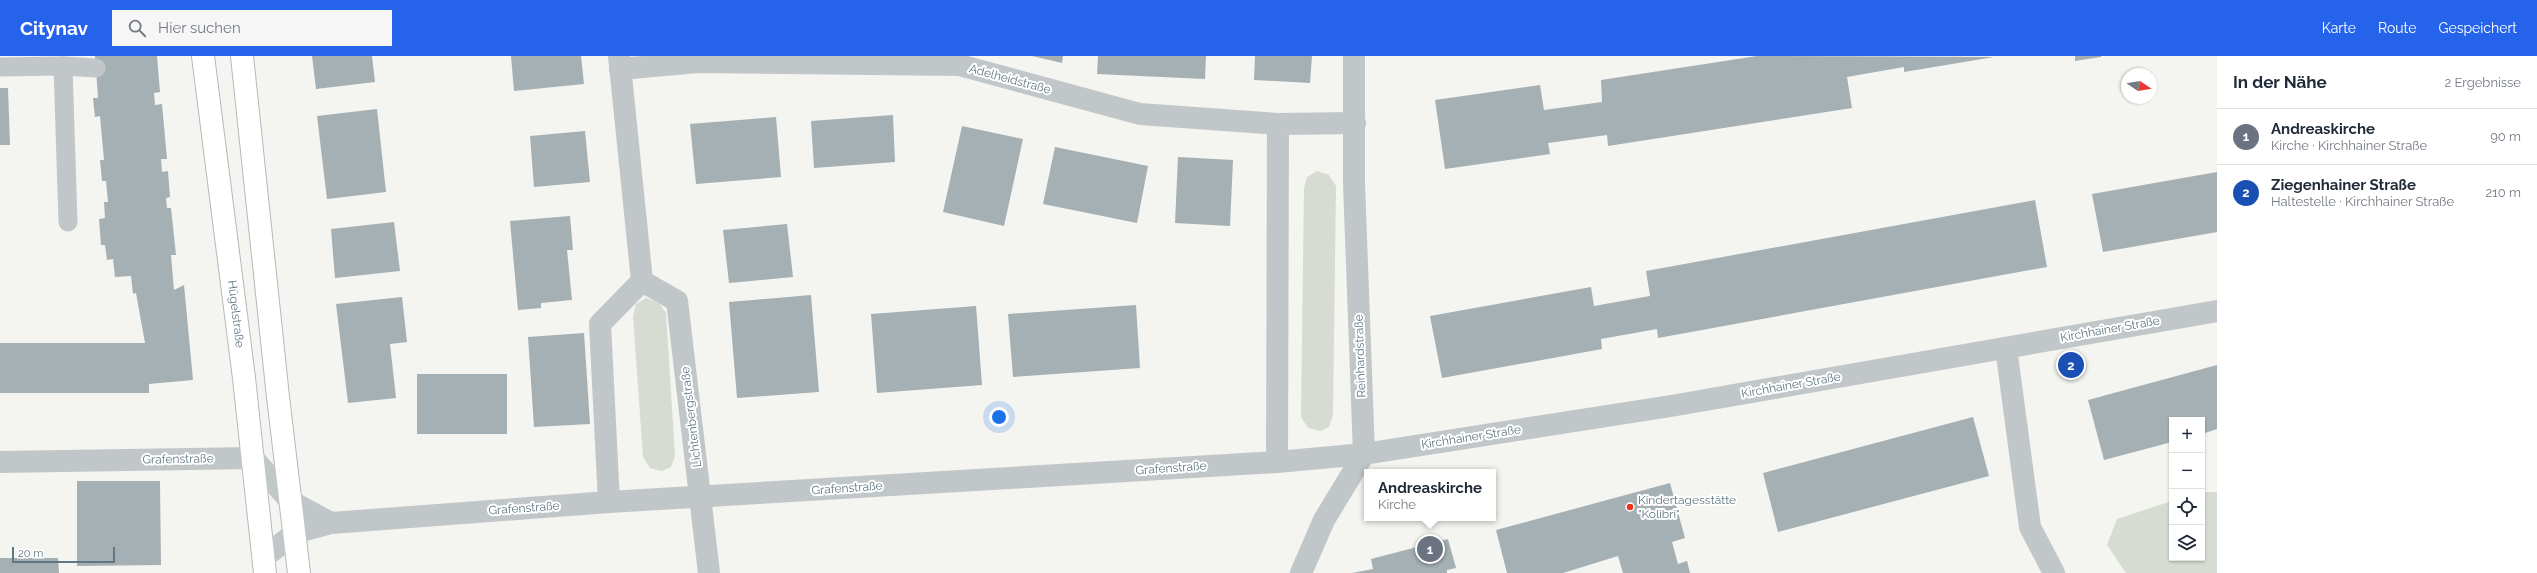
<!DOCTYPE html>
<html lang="de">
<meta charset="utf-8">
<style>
:root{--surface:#fff;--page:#f6f6f7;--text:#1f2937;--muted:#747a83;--line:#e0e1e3;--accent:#2563eb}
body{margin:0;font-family:Raleway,sans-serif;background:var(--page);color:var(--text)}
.controls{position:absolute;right:12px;bottom:12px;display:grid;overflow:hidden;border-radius:0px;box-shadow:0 1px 3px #0004}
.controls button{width:36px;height:36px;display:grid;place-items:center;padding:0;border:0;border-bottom:1px solid var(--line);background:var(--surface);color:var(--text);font:20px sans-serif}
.compass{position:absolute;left:2121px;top:12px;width:36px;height:36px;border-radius:50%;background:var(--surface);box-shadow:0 1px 3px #0004;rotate:102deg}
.scale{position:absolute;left:12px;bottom:10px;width:103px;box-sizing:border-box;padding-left:4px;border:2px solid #617783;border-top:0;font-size:11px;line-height:14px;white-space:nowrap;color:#617783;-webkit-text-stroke:3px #fff;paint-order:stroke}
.you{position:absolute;left:999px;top:361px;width:14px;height:14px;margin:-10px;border:3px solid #fff;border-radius:50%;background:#1a73e8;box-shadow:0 0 0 6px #1a73e833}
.badge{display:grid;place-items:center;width:26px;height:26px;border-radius:50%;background:var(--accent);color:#fff;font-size:13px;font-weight:700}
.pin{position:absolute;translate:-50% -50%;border:2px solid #fff;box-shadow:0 1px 4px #0006}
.popup{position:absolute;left:1364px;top:413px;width:132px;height:52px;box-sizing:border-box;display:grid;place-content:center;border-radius:0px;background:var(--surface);filter:drop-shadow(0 1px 3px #0005);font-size:13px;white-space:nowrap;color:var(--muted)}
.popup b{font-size:15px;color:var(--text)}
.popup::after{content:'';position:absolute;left:50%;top:100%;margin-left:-8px;border:8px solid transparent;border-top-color:var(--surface)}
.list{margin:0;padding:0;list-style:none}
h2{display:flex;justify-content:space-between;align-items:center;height:52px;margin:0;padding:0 16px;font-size:17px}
h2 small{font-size:13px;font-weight:400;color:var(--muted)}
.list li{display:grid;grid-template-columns:26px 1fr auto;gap:12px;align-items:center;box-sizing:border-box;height:56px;padding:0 16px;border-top:1px solid var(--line)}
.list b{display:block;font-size:15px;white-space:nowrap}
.list p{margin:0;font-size:13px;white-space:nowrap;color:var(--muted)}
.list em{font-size:13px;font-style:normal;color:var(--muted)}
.icon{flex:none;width:22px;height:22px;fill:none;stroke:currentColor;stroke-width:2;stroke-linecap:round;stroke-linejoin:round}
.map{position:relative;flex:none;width:2217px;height:517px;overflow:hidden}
header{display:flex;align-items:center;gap:24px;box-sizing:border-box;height:56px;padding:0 20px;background:var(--accent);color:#fff}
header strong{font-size:19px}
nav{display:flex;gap:22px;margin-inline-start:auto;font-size:14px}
.search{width:280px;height:36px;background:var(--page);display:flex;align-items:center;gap:10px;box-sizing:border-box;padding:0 14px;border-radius:0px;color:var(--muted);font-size:15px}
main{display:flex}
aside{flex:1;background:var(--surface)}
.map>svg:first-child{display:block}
</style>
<header>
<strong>Citynav</strong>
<div class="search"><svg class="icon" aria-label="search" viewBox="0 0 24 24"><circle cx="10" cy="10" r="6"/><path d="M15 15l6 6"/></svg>Hier suchen</div>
<nav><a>Karte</a><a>Route</a><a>Gespeichert</a></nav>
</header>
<main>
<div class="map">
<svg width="2217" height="517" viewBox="0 0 2217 517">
<rect width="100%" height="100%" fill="#f4f4f0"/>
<g fill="#d6dcd1">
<path d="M1317,115L1329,119L1336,130L1333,359L1329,371L1320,375L1308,372L1301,361L1304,132L1307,121Z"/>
<path d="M646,242L659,247L666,257L675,400L671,411L662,415L650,412L643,401L633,260L636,248Z"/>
<path d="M2202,436H2217V517H2126L2107,489L2117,463L2172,445V502H2202Z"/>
</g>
<g fill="#a5b0b4">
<path d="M95,0H157L160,36L154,37L155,49L162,48L167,103H161L162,116L168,115L170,141L166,142L167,152H171L176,199H171L174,234L184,229L193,324L149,328V337H0V287H145L136,237L133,238L131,220L115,221L113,203L107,204L105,189H101L99,163L105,162L104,146H108L106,125H102L100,104H104L100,60L95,61L93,42H98Z"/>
<path d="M312,0H372L375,26L316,33Z"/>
<path d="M511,0H581L584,28L514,35Z"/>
<path d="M1032,0H1063L1062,7Z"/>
<path d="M1098,0H1206L1205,23L1097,18Z"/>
<path d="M1255,0H1312L1310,27L1254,24Z"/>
<path d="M1757,0L1994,1L1904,16V11L1847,21L1852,52L1608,90L1607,79L1548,87L1550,98L1445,113L1435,44L1540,29L1544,54L1602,46L1601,24Z"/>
<path d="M2075,0H2101V1L2075,5Z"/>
<path d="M0,32H8L10,89H0Z"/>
<path d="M377,53L386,136L327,143L317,60Z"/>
<path d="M893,59L895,106L814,112L811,65Z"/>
<path d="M776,61L781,121L696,128L690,68Z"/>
<path d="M962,70L1023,83L1004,170L943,156Z"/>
<path d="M585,75L590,126L534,131L530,80Z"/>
<path d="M1055,91L1148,110L1137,167L1043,148Z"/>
<path d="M1178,101L1233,104L1230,170L1175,167Z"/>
<path d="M2217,116V176L2103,196L2092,138Z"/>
<path d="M2035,144L2047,211L1658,282L1657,273L1601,283L1602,293L1442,322L1430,260L1591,231L1594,250L1650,240L1646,215Z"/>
<path d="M570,160L573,194H567L572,244L541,247V252L518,254L510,165Z"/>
<path d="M394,166L400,215L335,222L331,173Z"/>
<path d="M787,168L793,221L729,227L723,174Z"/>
<path d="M811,239L819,336L737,342L729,246Z"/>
<path d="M402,241L407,286L390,288L396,342L348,347L336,248Z"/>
<path d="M1136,249L1140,312L1013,321L1008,258Z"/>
<path d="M976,250L982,329L877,337L871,258Z"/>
<path d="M584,277L590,368L534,371L528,281Z"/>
<path d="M2217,309V373L2202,378V364H2172V386L2104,404L2088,344Z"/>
<rect x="417" y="318" width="90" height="60"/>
<path d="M1973,361L1989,420L1778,476L1763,417Z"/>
<path d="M77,425H160L161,509L77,510Z"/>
<path d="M1670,427L1685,482L1672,486L1678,508L1687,505L1690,517H1623L1618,500L1563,517H1507L1496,474Z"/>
<path d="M1448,483L1456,512L1447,514V517H1352L1373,513L1371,503Z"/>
<path d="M0,502H58L59,517H0Z"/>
</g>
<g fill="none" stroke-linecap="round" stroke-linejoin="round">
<g stroke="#b4b9bc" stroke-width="24">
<g id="primary">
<path d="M203,0L244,322L265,517"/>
<path d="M242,0L278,341L299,517"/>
</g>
</g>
<g stroke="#c1c6c8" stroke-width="19">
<path d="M63,10L68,166"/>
<path d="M0,11L63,10L96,12"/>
</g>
<g stroke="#c1c6c8" stroke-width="22">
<path d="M620,13L698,6L959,9L1140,58L1278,68"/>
<path d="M642,225L677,245L709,517"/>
<path d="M2006,292L2030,471L2054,517"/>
<path d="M0,406L253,402L290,445L331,467L609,446L1277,406L1364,398L1671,350L2217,255"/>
<path d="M1277,406L1278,68L1355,67"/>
<path d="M609,446L600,268L642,225L619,0"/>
<path d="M263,502L295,477L331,467"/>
<path d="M1301,517L1324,464L1364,398L1354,127V0"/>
</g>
<use href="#primary" stroke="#fff" stroke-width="22"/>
</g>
<circle fill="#ed3418" stroke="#fff" stroke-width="1.5" cx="1630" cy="451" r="4"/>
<g text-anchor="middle" stroke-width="4" stroke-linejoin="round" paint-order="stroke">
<g font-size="12" fill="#617783" stroke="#fff">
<text transform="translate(1010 23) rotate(15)" y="4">Adelheidstraße</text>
<text transform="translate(236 258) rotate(83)" y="4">Hügelstraße</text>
<text transform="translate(2110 273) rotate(-10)" y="4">Kirchhainer Straße</text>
<text transform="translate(1360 300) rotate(-92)" y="4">Reinhardstraße</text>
<text transform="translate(1791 329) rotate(-10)" y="4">Kirchhainer Straße</text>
<text transform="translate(691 361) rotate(-97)" y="4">Lichtenbergstraße</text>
<text transform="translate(1471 381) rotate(-9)" y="4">Kirchhainer Straße</text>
<text transform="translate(178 403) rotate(-1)" y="4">Grafenstraße</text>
<text transform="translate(1171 412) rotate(-4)" y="4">Grafenstraße</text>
<text transform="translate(847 432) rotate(-4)" y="4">Grafenstraße</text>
<text transform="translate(524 452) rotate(-4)" y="4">Grafenstraße</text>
</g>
<g font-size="12" fill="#617783" stroke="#fff" text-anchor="start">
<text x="1638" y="448">Kindertagesstätte<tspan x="1638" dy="14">"Kolibri"</tspan></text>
</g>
</g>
</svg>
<div class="controls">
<button>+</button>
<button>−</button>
<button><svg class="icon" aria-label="locate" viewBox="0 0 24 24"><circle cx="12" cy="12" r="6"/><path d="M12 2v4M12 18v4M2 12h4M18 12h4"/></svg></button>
<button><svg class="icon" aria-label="layers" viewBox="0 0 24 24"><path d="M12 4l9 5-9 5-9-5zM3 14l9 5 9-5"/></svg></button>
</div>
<svg class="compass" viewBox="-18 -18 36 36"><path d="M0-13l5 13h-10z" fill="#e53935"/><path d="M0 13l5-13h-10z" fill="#747a83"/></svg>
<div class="scale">20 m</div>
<div class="you"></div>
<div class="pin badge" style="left:1430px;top:493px;background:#6b7280">1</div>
<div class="popup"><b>Andreaskirche</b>Kirche</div>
<div class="pin badge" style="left:2071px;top:309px;background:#1a4fb4">2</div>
</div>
<aside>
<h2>In der Nähe<small>2 Ergebnisse</small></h2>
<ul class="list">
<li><span class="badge" style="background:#6b7280">1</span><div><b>Andreaskirche</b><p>Kirche · Kirchhainer Straße</p></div><em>90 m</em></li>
<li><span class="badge" style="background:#1a4fb4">2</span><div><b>Ziegenhainer Straße</b><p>Haltestelle · Kirchhainer Straße</p></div><em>210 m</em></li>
</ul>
</aside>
</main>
